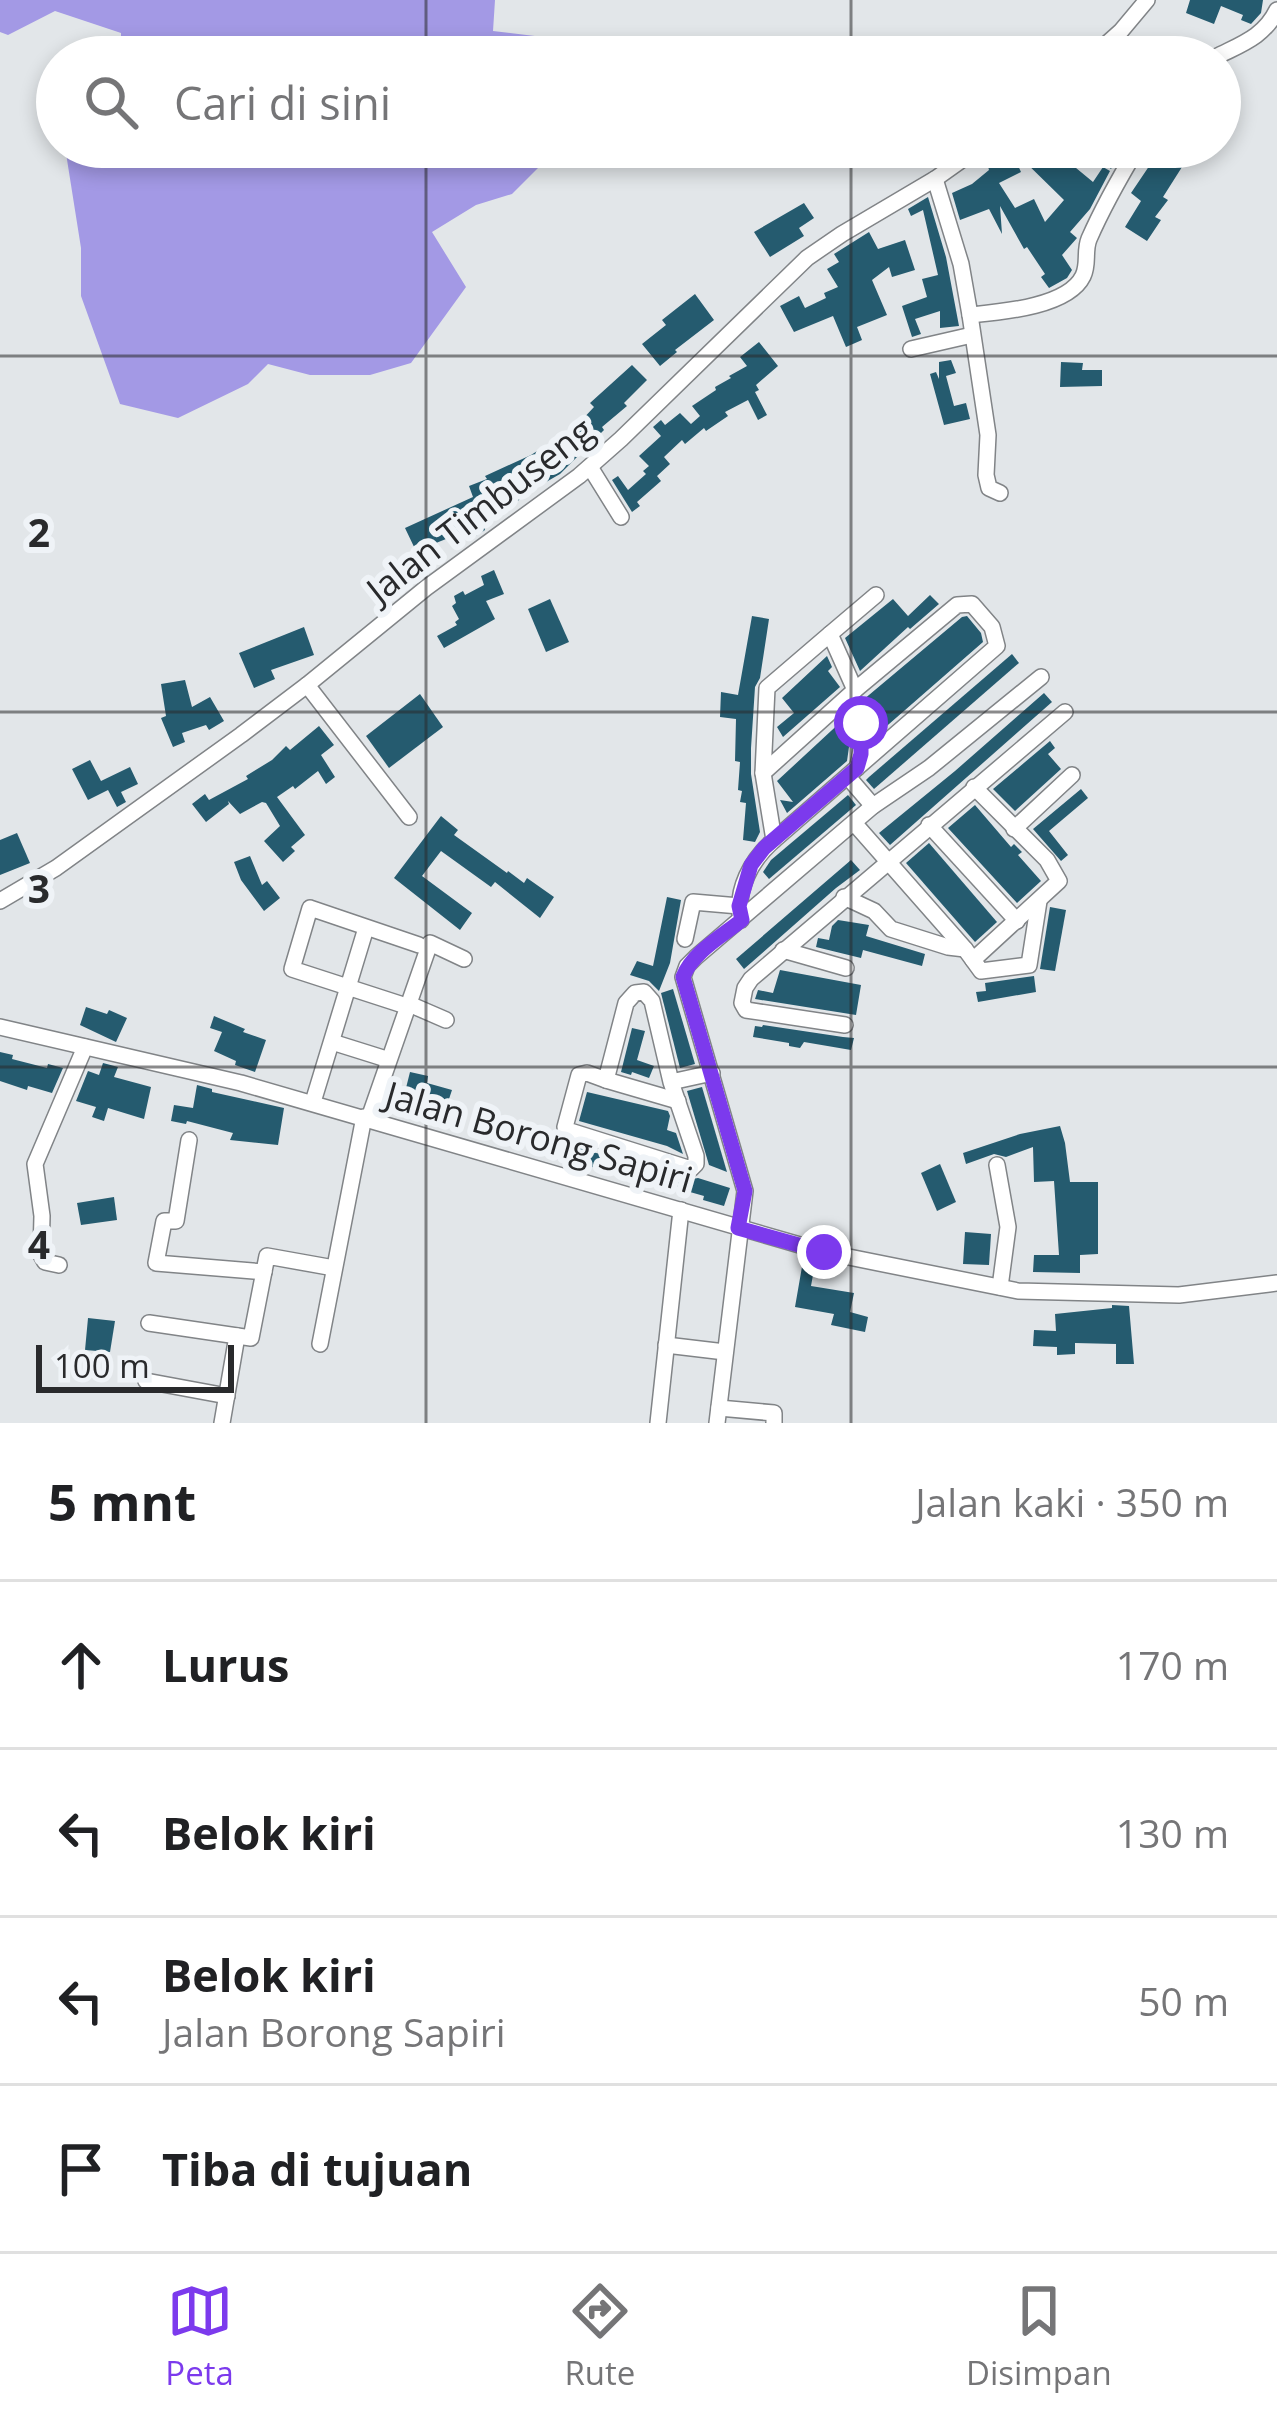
<!DOCTYPE html>
<html lang="id">
<meta charset="utf-8">
<style>
:root{--surface:#fff;--page:#f2f2f2;--text:#202124;--muted:#757577;--line:#e0e0e0;--accent:#7c3aed}
body{margin:0;font-family:"Open Sans",sans-serif;background:var(--page);color:var(--text)}
.scale{position:absolute;left:36px;bottom:30px;width:198px;box-sizing:border-box;padding-left:12px;border:6px solid #292a2c;border-top:0;font-size:33px;line-height:42px;white-space:nowrap;color:#292a2c;-webkit-text-stroke:9px #eff3f7;paint-order:stroke}
.stop{position:absolute;width:36px;height:36px;margin:-27px;border:9px solid #7c3aed;border-radius:50%;background:#fff}
.stop.end{background:#7c3aed;border-color:#fff;box-shadow:0 3px 12px #0008}
.list{margin:0;padding:0;list-style:none}
h2{display:flex;justify-content:space-between;align-items:center;height:156px;margin:0;padding:0 48px;font-size:51px}
h2 small{font-size:39px;font-weight:400;color:var(--muted)}
.list li{display:grid;grid-template-columns:78px 1fr auto;gap:36px;align-items:center;box-sizing:border-box;height:168px;padding:0 48px;border-top:3px solid var(--line)}
.list b{display:block;font-size:45px;white-space:nowrap}
.list p{margin:0;font-size:39px;white-space:nowrap;color:var(--muted)}
.list em{font-size:39px;font-style:normal;color:var(--muted)}
.icon{flex:none;width:66px;height:66px;fill:none;stroke:currentColor;stroke-width:2;stroke-linecap:round;stroke-linejoin:round}
.map{position:relative;flex:none;width:1277px;height:1423px;overflow:hidden}
.search{position:absolute;background:var(--surface);box-shadow:0 6px 18px #0003;left:36px;right:36px;top:36px;height:132px;display:flex;align-items:center;gap:30px;box-sizing:border-box;padding:0 42px;border-radius:66px;color:var(--muted);font-size:45px}
.sheet{height:828px;background:var(--surface)}
nav{display:flex;justify-content:space-around;align-items:center;box-sizing:border-box;height:168px;border-top:3px solid var(--line);background:var(--surface);font-size:33px;color:var(--muted)}
nav a{display:grid;justify-items:center;gap:6px}
nav .on{color:var(--accent)}
.map>svg:first-child{display:block}
</style>
<div class="map">
<svg width="1277" height="1423" viewBox="0 0 1277 1423">
<rect width="100%" height="100%" fill="#e2e6e9"/>
<g fill="#a399e5">
<path d="M0,0H495L493,31L584,42L580,57H121V33L55,11L8,35L0,32Z"/>
<path d="M65,147H552L547,159L512,194L476,205L432,232L466,287L411,363L370,375H310L268,364L248,384L178,418L120,404L81,296V248Z"/>
</g>
<g fill="#255b6f">
<path d="M1190,0H1263L1261,13L1251,24L1241,20L1243,15L1221,6L1214,24L1186,13Z"/>
<path d="M1010,147H1124L1111,169L1091,150L1070,163L1093,182L1103,167L1110,171L1090,209L1070,232L1077,238L1062,255L1072,270L1067,278L1049,288L1041,277L1045,274L1027,247L1024,249L1000,206L1002,234L989,209L960,220L952,193L972,184L989,170L987,163L1011,150L1021,172L999,183L1015,208L1034,199L1045,222L1064,200Z"/>
<path d="M1162,147H1188L1179,166L1182,167L1163,197L1168,200L1155,217L1161,220L1147,241L1125,227L1141,201L1131,193Z"/>
<path d="M928,197L946,257L959,326L940,328V311L915,319L921,334L912,337L902,306L927,297L922,279L938,275L923,210L911,216L908,209Z"/>
<path d="M804,203L814,218L799,228L804,236L770,257L754,232Z"/>
<path d="M869,232L878,249L905,240L915,270L892,277L889,267L872,280L887,315L857,327L862,340L846,347L833,316L794,332L780,306L799,296L805,308L826,298L824,293L838,287L827,269L839,262L834,254Z"/>
<path d="M695,294L714,320L675,350L677,352L660,366L642,344L666,325L662,320Z"/>
<path d="M759,342L778,366L756,385L759,390L755,392L767,415L758,420L748,400L725,412L728,416L706,431L704,428L685,444L682,440L664,457L670,464L657,476L661,481L637,502L640,506L632,512L612,480L618,476L628,490L646,474L643,471L649,466L639,456L661,436L653,427L661,420L665,425L680,413L691,424L700,416L692,406L716,390L715,387L731,378L729,376L747,366L740,357Z"/>
<path d="M951,360L956,373L946,376L954,406L966,403L970,419L944,425L930,374L936,372L939,379V362Z"/>
<path d="M1061,362L1083,363L1082,370H1102V386L1060,387Z"/>
<path d="M632,365L647,380L624,403L627,406L602,427L604,430L560,474L527,493L528,496L497,510L499,515L482,522L485,530L476,536L469,540L466,531L416,551L405,528L473,497L469,486L487,479L485,476L531,455L548,444L552,452L594,407L590,403Z"/>
<path d="M494,570L504,594L486,601L495,619L444,648L437,636L457,625L455,622L459,619L452,606L456,603L454,596L463,591L465,595L484,585L481,576Z"/>
<path d="M930,595L939,604L910,629L908,627L860,671L845,638L893,599L908,616Z"/>
<path d="M550,599L569,642L546,652L528,609Z"/>
<path d="M752,616L769,619L760,678L755,687L751,748V774L760,832L755,842L743,840L746,803L740,802L742,791L738,790L740,762L735,761L736,719L720,717L721,692L738,695Z"/>
<path d="M967,616L981,633L983,642L873,738L871,719L863,700L962,617Z"/>
<path d="M304,627L314,655L271,670L275,679L254,688L239,653Z"/>
<path d="M1012,654L1019,663L874,789L866,780L869,777Z"/>
<path d="M827,656L832,667L828,671L840,687L783,737L777,727L794,713L782,698Z"/>
<path d="M185,680L192,707L210,697L224,721L209,730L206,725L182,733L185,742L173,747L161,718L166,716L161,684Z"/>
<path d="M1044,693L1052,702L890,845L879,833L955,771Z"/>
<path d="M420,694L443,727L389,768L366,736Z"/>
<path d="M845,718L850,740L847,761L787,813L780,800L793,802L777,781Z"/>
<path d="M319,726L334,745L321,755L335,777L326,784L318,771L295,789L293,786L277,797L305,835L291,847L295,851L283,862L264,841L280,826L266,803L262,802L240,814L228,801L229,804L206,822L192,804L205,794L209,800L248,779L246,776L272,760L286,746L290,750Z"/>
<path d="M1050,741L1055,748L1048,754L1061,769L1015,811L993,789Z"/>
<path d="M90,760L101,781L130,767L138,784L121,792L126,802L117,807L108,790L88,800L72,769Z"/>
<path d="M1081,789L1088,798L1049,831L1068,855L1061,861L1033,829Z"/>
<path d="M848,795L856,805L769,879L763,872L771,860Z"/>
<path d="M975,805L1011,847L1014,844L1022,852L1018,855L1041,881L1017,903L948,828Z"/>
<path d="M441,816L458,830L454,835L507,873L508,871L524,883L527,878L554,897L540,918L495,882L491,887L441,851L422,876L472,913L460,930L394,878Z"/>
<path d="M17,833L30,863L0,875V840Z"/>
<path d="M929,843L997,922L975,942L906,863Z"/>
<path d="M250,856L262,885L267,881L280,898L264,911L241,880L234,862Z"/>
<path d="M851,860L860,870L836,888L744,969L736,959Z"/>
<path d="M667,897L681,900L670,963L659,991L649,981L630,975L637,961L653,966Z"/>
<path d="M1050,907L1066,910L1055,971L1040,969Z"/>
<path d="M838,920L869,925L866,936L925,954L922,966L863,950L861,958L816,947L818,938L829,940L832,926Z"/>
<path d="M780,970L861,985L856,1015L755,999L758,990L773,993Z"/>
<path d="M1034,976L1036,992L978,1002L976,992L986,991L985,983Z"/>
<path d="M673,989L695,1064L680,1068L661,993Z"/>
<path d="M86,1007L107,1014L109,1010L127,1018L116,1042L80,1025Z"/>
<path d="M214,1016L245,1029L243,1032L266,1040L255,1072L235,1065L236,1061L214,1051L222,1032L210,1028Z"/>
<path d="M763,1025L843,1037L854,1038L851,1050L804,1042L800,1048L789,1046V1043L753,1037L755,1026L762,1027Z"/>
<path d="M632,1028L645,1031L637,1060L654,1066L649,1078L632,1072L631,1075L621,1072Z"/>
<path d="M0,1052L13,1055L12,1059L47,1068L48,1064L63,1068L52,1093L28,1086L27,1090L0,1081Z"/>
<path d="M103,1063L118,1067L114,1077L151,1087L144,1119L108,1108L104,1121L92,1117L96,1107L76,1101L88,1071L99,1075Z"/>
<path d="M410,1072L428,1076L427,1083L452,1090L444,1114L402,1104Z"/>
<path d="M197,1085L212,1089V1092L284,1108L278,1145L230,1140L233,1133L187,1121L186,1124L171,1121L174,1105L193,1108Z"/>
<path d="M702,1087L727,1172L709,1165L687,1091Z"/>
<path d="M587,1092L668,1111L670,1116L667,1130L676,1133L683,1154L667,1146L579,1121Z"/>
<path d="M1060,1126L1065,1143L1070,1182H1098V1254L1080,1255V1273L1033,1272L1034,1255H1059L1054,1181L1034,1182L1033,1147L1006,1157L994,1154L966,1164L963,1153L1020,1134Z"/>
<path d="M556,1141L687,1180L698,1178L730,1188L724,1206L703,1200L704,1196L655,1182L630,1175L629,1179L552,1154Z"/>
<path d="M940,1164L956,1202L937,1211L921,1173Z"/>
<path d="M114,1197L117,1220L81,1225L77,1203Z"/>
<path d="M965,1232L991,1234L989,1265L963,1264Z"/>
<path d="M803,1261L815,1264L811,1286L854,1293L850,1312L868,1317L865,1332L831,1325L834,1314L795,1307Z"/>
<path d="M1112,1305L1129,1306L1134,1364H1116V1344L1075,1343V1354L1057,1355V1347L1033,1346L1034,1330L1056,1331L1055,1314L1112,1308Z"/>
<path d="M88,1318L115,1321L110,1352L85,1350Z"/>
</g>
<g fill="none" stroke-linecap="round" stroke-linejoin="round">
<g stroke="#818487" stroke-width="18">
<g id="minor">
<path d="M1092,57L1121,31L1147,0"/>
<path d="M1216,57C1241,44 1264,37 1277,10"/>
<path d="M935,179L961,264L970,315C1001,312 1068,307 1083,276C1089,264 1084,251 1089,239C1103,207 1120,177 1138,147"/>
<path d="M970,315L988,435L986,475L989,488L1000,493"/>
<path d="M911,349L972,335"/>
<path d="M590,467L621,517"/>
<path d="M830,634L876,595"/>
<path d="M307,685L409,817"/>
<path d="M847,698C863,721 865,741 857,768"/>
<path d="M763,773L855,690L957,605L972,604L992,627L997,646L774,840"/>
<path d="M848,777L873,806"/>
<path d="M855,824L965,949L981,971L1029,965L1039,901"/>
<path d="M929,825L1017,921"/>
<path d="M1014,829L1072,775"/>
<path d="M844,897L874,911L891,929L948,947L965,949"/>
<path d="M0,901L56,868L241,735L307,685L426,588L579,476L621,439L807,258L842,234L935,179L980,147"/>
<path d="M741,920C735,890 751,860 774,840L763,773L767,688L830,634L855,690"/>
<path d="M685,939L693,902L739,906"/>
<path d="M783,950L846,968"/>
<path d="M973,960L1059,881L1047,860L974,787"/>
<path d="M400,1004L292,969L310,908L419,945"/>
<path d="M409,1004L446,1020"/>
<path d="M845,1025L746,1010L742,1003L745,988L751,979L1065,712"/>
<path d="M0,1027L241,1083L824,1252L1018,1291L1179,1295L1277,1283"/>
<path d="M332,1042L383,1058"/>
<path d="M606,1080L678,1101"/>
<path d="M671,1082L652,1001L644,992L635,993L626,1003L606,1080L587,1073L579,1075L565,1127L567,1130L691,1169L696,1164V1156L671,1082L712,1073"/>
<path d="M313,1102L366,928"/>
<path d="M369,1118L430,943L464,959"/>
<path d="M189,1140L176,1221H164L156,1263L264,1272"/>
<path d="M997,1165L1008,1227L1000,1287"/>
<path d="M59,1265L45,1262L41,1255L42,1216L35,1164L85,1047"/>
<path d="M149,1323L251,1338L267,1256L334,1268"/>
<path d="M320,1344L364,1117"/>
<path d="M666,1345L725,1352"/>
<path d="M146,1381L227,1396"/>
<path d="M719,1408L774,1413V1423"/>
<path d="M222,1423L237,1336"/>
<path d="M658,1423L681,1210"/>
<path d="M717,1423L745,1191L683,977L687,966L696,957L873,806L929,768L1041,677"/>
</g>
</g>
<use href="#minor" stroke="#fff" stroke-width="15"/>
</g>
<g fill="none" stroke-linecap="round" stroke-linejoin="round">
<path stroke="#7c3aed" stroke-width="15" d="M824,1252L738,1228L745,1191L683,977C692,953 722,936 742,920L739,906L751,865L764,848L857,768L861,754V723"/>
</g>
<path fill="none" stroke="#292a2c" stroke-width="3" stroke-opacity="0.55" d="M426,0V57M851,0V57M426,147V1423M851,147V1423M0,356H1277M0,712H1277M0,1067H1277"/>
<g text-anchor="middle" stroke-width="12" stroke-linejoin="round" paint-order="stroke">
<g font-size="36" fill="#292a2c" stroke="#eff3f7">
<text transform="translate(480 510) rotate(-38)" y="13">Jalan Timbuseng</text>
<text transform="translate(539 1137) rotate(16)" y="13">Jalan Borong Sapiri</text>
</g>
</g>
<g font-size="39" text-anchor="middle" font-weight="bold" fill="#292a2c" stroke="#eff3f7" stroke-width="12" stroke-linejoin="round" paint-order="stroke">
<text x="39" y="547">2</text>
<text x="39" y="903">3</text>
<text x="39" y="1259">4</text>
</g>
</svg>
<div class="scale">100 m</div>
<div class="stop" style="left:861px;top:723px"></div>
<div class="stop end" style="left:824px;top:1252px"></div>
<div class="search"><svg class="icon" aria-label="search" viewBox="0 0 24 24"><circle cx="10" cy="10" r="6"/><path d="M15 15l6 6"/></svg>Cari di sini</div>
</div>
<section class="sheet">
<h2>5 mnt<small>Jalan kaki · 350 m</small></h2>
<ul class="list">
<li><svg class="icon" aria-label="ahead" viewBox="0 0 24 24"><path d="M12 20V5M6 11l6-6 6 6"/></svg><div><b>Lurus</b></div><em>170 m</em></li>
<li><svg class="icon" aria-label="left" viewBox="0 0 24 24"><path d="M17 20v-9H6M10 6l-5 5 5 5"/></svg><div><b>Belok kiri</b></div><em>130 m</em></li>
<li><svg class="icon" aria-label="left" viewBox="0 0 24 24"><path d="M17 20v-9H6M10 6l-5 5 5 5"/></svg><div><b>Belok kiri</b><p>Jalan Borong Sapiri</p></div><em>50 m</em></li>
<li><svg class="icon" aria-label="arrive" viewBox="0 0 24 24"><path d="M6 21V4h12l-3 4 3 4H6"/></svg><div><b>Tiba di tujuan</b></div></li>
</ul>
</section>
<nav>
<a class="on"><svg class="icon" aria-label="map" viewBox="0 0 24 24"><path d="M3 6l6-2 6 2 6-2v14l-6 2-6-2-6 2zM9 4v14M15 6v14"/></svg>Peta</a>
<a><svg class="icon" aria-label="directions" viewBox="0 0 24 24"><path d="M12 3l9 9-9 9-9-9zM9 14v-3h6M13 9l2 2-2 2"/></svg>Rute</a>
<a><svg class="icon" aria-label="saved" viewBox="0 0 24 24"><path d="M7 4h10v16l-5-4-5 4z"/></svg>Disimpan</a>
</nav>
